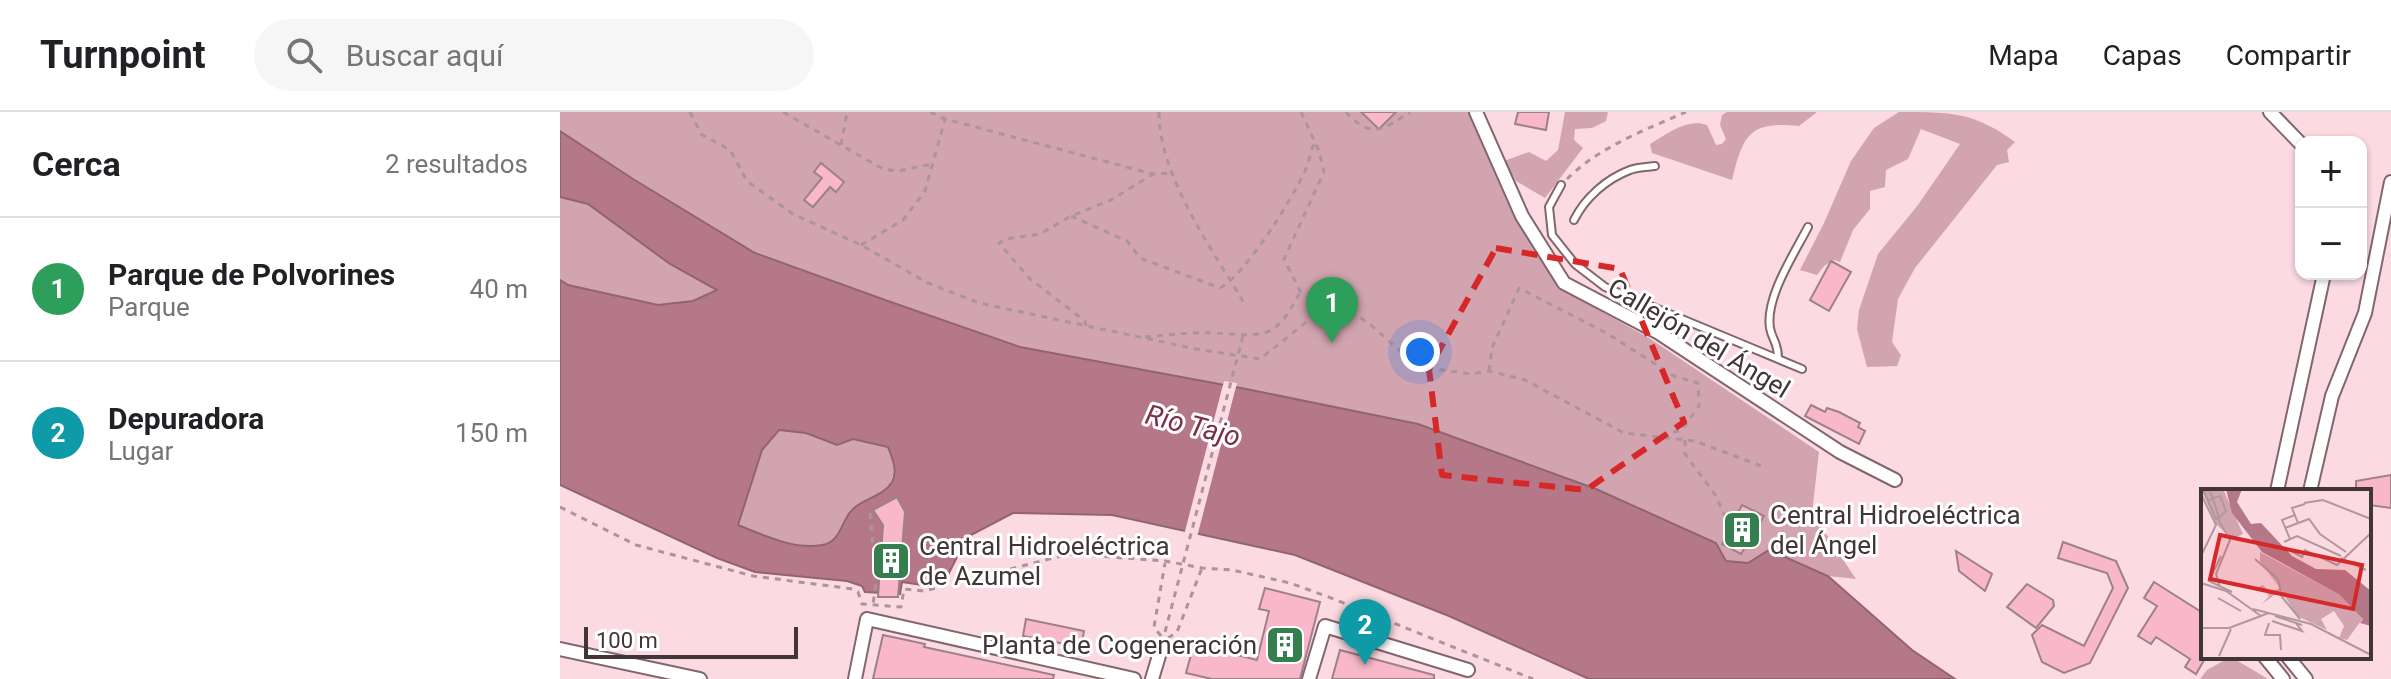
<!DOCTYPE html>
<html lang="es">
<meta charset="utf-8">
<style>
:root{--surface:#fff;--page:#f6f6f6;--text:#202124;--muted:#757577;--line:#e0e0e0;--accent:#347f4d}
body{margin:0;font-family:Roboto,sans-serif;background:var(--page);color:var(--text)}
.controls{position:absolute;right:24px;top:24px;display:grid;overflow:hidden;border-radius:16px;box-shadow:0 2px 6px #0004}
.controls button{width:72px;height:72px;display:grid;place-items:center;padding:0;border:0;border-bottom:2px solid var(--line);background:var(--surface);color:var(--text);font:40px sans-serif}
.scale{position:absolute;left:24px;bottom:20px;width:214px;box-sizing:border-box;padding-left:8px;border:4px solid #413538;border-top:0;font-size:22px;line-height:28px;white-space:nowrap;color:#413538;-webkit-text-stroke:6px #fff;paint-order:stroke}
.you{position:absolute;left:860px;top:240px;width:28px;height:28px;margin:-20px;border:6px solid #fff;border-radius:50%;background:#1a73e8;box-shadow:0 0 0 12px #1a73e833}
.badge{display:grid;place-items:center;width:52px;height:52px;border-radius:50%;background:var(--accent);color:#fff;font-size:26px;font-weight:700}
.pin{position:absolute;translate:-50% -66px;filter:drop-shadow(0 2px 4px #0008)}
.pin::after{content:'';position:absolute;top:42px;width:28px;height:24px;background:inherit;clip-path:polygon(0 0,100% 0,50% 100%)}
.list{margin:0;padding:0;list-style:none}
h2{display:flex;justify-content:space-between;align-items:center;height:104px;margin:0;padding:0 32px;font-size:34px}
h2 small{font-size:26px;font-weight:400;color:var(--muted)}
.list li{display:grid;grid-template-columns:52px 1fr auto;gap:24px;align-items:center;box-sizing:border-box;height:144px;padding:0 32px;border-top:2px solid var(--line)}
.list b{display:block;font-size:30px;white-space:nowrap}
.list p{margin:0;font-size:26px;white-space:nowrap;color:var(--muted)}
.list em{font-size:26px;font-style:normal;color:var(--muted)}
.icon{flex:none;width:44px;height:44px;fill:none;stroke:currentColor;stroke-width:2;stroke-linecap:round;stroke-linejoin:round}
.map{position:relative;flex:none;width:1831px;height:567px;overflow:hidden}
header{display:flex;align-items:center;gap:48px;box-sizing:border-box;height:112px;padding:0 40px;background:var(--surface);border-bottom:2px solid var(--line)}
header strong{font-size:38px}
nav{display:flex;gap:44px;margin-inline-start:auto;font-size:28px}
.search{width:560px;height:72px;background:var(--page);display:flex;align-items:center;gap:20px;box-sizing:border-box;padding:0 28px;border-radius:44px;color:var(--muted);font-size:30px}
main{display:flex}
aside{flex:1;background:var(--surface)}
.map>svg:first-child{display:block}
</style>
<header>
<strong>Turnpoint</strong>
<div class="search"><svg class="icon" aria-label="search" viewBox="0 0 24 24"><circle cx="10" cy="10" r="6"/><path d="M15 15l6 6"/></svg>Buscar aquí</div>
<nav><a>Mapa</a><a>Capas</a><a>Compartir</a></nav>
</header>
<main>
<aside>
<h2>Cerca<small>2 resultados</small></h2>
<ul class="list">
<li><span class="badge" style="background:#2e9e5b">1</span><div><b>Parque de Polvorines</b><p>Parque</p></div><em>40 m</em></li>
<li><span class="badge" style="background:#0f9aa8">2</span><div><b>Depuradora</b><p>Lugar</p></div><em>150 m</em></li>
</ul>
</aside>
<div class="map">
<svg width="1831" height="567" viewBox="0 0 1831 567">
<rect width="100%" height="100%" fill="#fbdae2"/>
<g fill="#d2a4b0">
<path d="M0,0H909L962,118L1001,177L1089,226L1259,340L1252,401L1296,467L1268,464L1209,438L1188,451L1166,449L1157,431L1036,377L858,312L686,277L460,235L195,141L73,67L0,19Z"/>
<path d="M1005,0H1048L1046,9L1032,16L1015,17L1014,28L1023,36L985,86L956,69L944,49L969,40L986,49L998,38Z"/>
<path d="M1167,0H1257L1239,14C1190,9 1183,22 1172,68L1092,41L1090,32C1107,22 1127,6 1147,13L1156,33L1162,32L1166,27L1160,13L1162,3Z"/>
<path d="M1339,0C1391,0 1414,0 1455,30L1447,38L1449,50L1437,53L1355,156L1338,187L1332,230L1341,243L1337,254L1307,255L1297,217L1299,198L1318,142L1358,93L1400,32L1361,17L1348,47L1326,58L1325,75L1310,79V97L1293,118L1280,150L1274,148L1264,154L1257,163L1240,158L1264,111L1291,49L1314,16Z"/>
<path d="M0,85L28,92L110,152L158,178L133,189L98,193L8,173L0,168Z"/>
<path d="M219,318L246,321L277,333L293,327L328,334C340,369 332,374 303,393C299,395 291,399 288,403C279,413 282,430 261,434C233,438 203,423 178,413L202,338Z"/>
<path d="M1670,545H1671L1708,567H1640L1647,558Z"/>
</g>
<path fill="#b57889" stroke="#926471" stroke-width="2" fill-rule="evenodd" d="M0,19L73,67L195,141L328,189L460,235L686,277L858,312L1036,377L1156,431L1166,449L1188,451L1209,438L1268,464L1352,538L1395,567H1029L889,504L735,443L552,403L453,401L407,425L388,463L362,473L342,470L340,482L305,480L302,474L287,469L195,460L157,446L0,373V168L8,173L98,193L133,189L157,178L110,152L28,92L0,85ZM219,318L246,321L277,333L293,327L328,335C332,345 338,359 332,370C323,385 303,386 292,398C281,409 281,430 262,433C234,438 203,423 178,413L202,338Z"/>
<path fill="#fbdae2" d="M664,269L677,271L637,425L624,423Z"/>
<g fill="#f9b8c9" stroke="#9e8188" stroke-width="2">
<path d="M801,0H836L819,17Z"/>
<path d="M958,0H989L986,18L955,12Z"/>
<path d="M261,51L284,70L276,80L270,75L253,95L244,88L262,66L254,60Z"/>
<path d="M1271,149L1291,160L1269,199L1250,188Z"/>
<path d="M1251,293L1265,300L1267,296L1279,300L1300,311L1298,315L1305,319L1299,332L1245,304Z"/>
<path d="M1831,363V396L1809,393V379H1796V369Z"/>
<path d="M337,385L345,400L338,485H318L323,413L313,398Z"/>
<path d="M1182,393L1204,404L1181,442L1162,432Z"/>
<path d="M1503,430L1556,449L1568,476L1530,551L1504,561L1482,550L1472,523L1482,513L1524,534L1553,476L1547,461L1498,446Z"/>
<path d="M1396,439L1432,462L1425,479L1399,459Z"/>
<path d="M1594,470L1643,501V550L1636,562L1625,555L1630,547L1596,525L1591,532L1578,524L1597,494L1584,486Z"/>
<path d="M1467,472L1493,488L1494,494L1476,516L1447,495Z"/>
<path d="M705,476L760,490L740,567H652L626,561L634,532L697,548L709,499L699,497Z"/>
<path d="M466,507L524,519L521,535L463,524Z"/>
<path d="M323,523L365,532L364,535L494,563L493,567H313Z"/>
<path d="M780,538L874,563V567H772Z"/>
</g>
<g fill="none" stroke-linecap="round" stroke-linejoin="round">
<g stroke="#82666d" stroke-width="10">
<g id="lane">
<path d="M1001,73L989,95L992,123L1015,152L1045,175L1242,257"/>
<path d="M1014,108C1025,86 1046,67 1070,58C1077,55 1087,55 1095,54"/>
<path d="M1218,246C1218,230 1212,228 1210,216C1205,186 1234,142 1248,115"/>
</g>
</g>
<g stroke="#82666d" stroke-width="16">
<g id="street">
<path d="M916,0L962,104L1004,171L1099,221L1280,340L1335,368"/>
<path d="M1710,0L1741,32"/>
<path d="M1717,379L1764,162"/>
<path d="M1750,379L1772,284L1805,201L1831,70"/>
<path d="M0,537L140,567"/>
<path d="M1705,545L1723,567"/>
<path d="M1728,545L1746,567"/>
<path d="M295,567L307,507L574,567"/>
<path d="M592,567L601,537"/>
<path d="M749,567L765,514L908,558"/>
</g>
</g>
<g stroke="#ac949a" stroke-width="3" stroke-dasharray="6 6" stroke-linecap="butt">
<path d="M130,0L141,22L170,38L187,69L233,102L301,133L368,171L419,191L636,237L700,247L754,204L756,182"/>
<path d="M223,0L323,57L338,59L373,52"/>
<path d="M370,0L385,7L593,62L612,61"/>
<path d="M599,0C599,64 652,137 684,191"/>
<path d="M741,0L759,39L764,60L724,147L740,179L772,185L812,214L847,245L868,256L911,262L929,259L965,268L1064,321L1135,329L1201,354"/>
<path d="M786,0C811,28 824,17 850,0"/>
<path d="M281,33L287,0"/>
<path d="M1007,67C1039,35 1085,18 1126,0"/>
<path d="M511,104L567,129L580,146L660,176C686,162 732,87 745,59C749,49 751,39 755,29"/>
<path d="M301,133L343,108L365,79L385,7"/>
<path d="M526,214L525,209L469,166L439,131L446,127L480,122L511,104L551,88L593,62"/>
<path d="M585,225C608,223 631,220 654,221C704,223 714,231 740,180"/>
<path d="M929,259L932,236L959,176L1048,222L1114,264L1138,271L1139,294L1122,318L1095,325"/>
<path d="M1125,328V342L1156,384L1168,412"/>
<path d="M0,395L76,433L193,464L293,477L298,480L302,492L341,495L344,477L364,479L509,442L605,449L642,456L672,458L730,471L766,484L973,567"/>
<path d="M310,401L316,470L313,493"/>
<path d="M601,524L594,515L605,451"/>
<path d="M608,526L617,520L642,456"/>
</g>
<use href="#lane" stroke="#fff" stroke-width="6"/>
<use href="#street" stroke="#fff" stroke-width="12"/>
<path stroke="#ac949a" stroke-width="3" stroke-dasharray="6 6" stroke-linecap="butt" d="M605,520L683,224"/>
</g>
<path fill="none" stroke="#d62828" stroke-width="6" stroke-dasharray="16 10" stroke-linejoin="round" d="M936,136L1060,157L1124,310L1026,378L882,363L869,257Z"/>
<defs>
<g id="building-square" transform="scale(2)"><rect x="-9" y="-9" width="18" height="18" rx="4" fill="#347f4d" stroke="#fff"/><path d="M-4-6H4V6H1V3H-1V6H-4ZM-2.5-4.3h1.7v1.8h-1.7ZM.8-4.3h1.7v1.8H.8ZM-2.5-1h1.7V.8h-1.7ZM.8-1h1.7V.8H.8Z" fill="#fff"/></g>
</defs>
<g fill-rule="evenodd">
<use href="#building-square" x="1182" y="418"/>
<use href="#building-square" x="331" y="449"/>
<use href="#building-square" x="725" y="533"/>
</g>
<g text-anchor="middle" stroke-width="6" stroke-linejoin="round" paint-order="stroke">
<g font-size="26" fill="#413538" stroke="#fff">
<text transform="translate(1139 226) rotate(31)" y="9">Callejón del Ángel</text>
</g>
<g font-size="26" fill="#413538" stroke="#fff" text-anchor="start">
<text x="1210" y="412">Central Hidroeléctrica<tspan x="1210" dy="30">del Ángel</tspan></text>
<text x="359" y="443">Central Hidroeléctrica<tspan x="359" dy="30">de Azumel</tspan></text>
<text x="697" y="542" text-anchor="end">Planta de Cogeneración</text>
</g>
<g font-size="28" font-style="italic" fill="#7a2e48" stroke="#fff">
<text transform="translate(633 313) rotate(14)" y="10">Río Tajo</text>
</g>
</g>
<g transform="translate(1641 377)">
<rect width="170" height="170" fill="#fbdae2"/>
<path d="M0,0H22L42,45L31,50L15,35ZM59,63L139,106L162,129L146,151L138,149L143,137L133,122L120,130L126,141L96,127L80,101L61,115L68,107L65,101H52L62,96L69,104L79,99L59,73Z" fill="#d2a4b0"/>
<path d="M25,0H41L36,13L50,35L60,34L91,67L115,80L144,81L170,102V137L159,134L162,130L139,106L61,63L31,24Z" fill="#b57889"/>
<path fill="none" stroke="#b1989e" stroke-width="2" d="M0,5L15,36L0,67M7,12L3,2L8,1L12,9L7,12L15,30L18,29L25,22L19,7L12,9L18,29V32L29,51L15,85L19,98M103,14L122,11L170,30M97,34L91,19L104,15M84,39L108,30L119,45L145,63M89,50L81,31L94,26M83,53L96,47L140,67M90,62L101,68L104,61L136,76L170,44M20,67L8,92L31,103M140,69L165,81M54,70L77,90L81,108L99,130M0,94L25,102L60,127L68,124M17,109L40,122M52,120L110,135L170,166M74,127L101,136M71,132L101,142L94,133M68,134L64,146H79L80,161M0,139H28L60,127M18,167L30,140"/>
<path fill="#d62828" fill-opacity="0.15" stroke="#d62828" stroke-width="4" d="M19,46L161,76L152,120L9,90Z"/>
<rect width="170" height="170" fill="none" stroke="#413538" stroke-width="4"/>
</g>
</svg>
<div class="controls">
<button>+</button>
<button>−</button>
</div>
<div class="scale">100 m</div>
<div class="you"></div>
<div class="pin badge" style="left:772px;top:231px;background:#2e9e5b">1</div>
<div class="pin badge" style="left:805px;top:553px;background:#0f9aa8">2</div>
</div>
</main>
